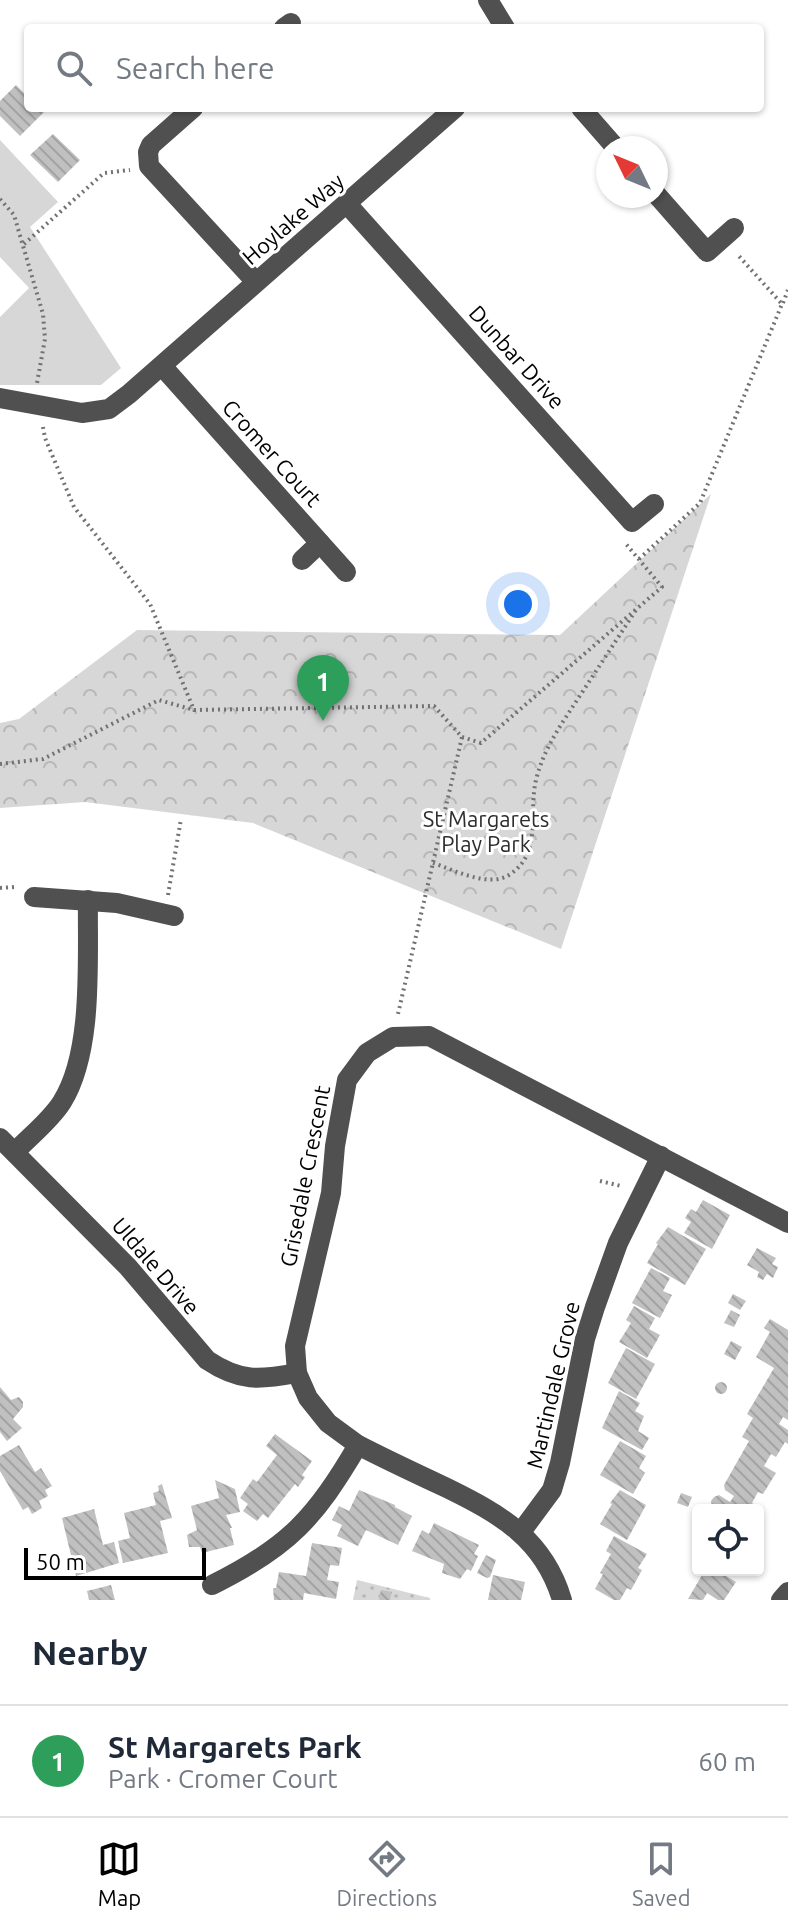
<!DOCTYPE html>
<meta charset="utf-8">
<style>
:root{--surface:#fff;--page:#f6f6f7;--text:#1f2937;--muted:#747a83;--line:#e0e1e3;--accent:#000}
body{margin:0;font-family:Ubuntu,sans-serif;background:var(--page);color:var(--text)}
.controls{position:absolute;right:24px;bottom:24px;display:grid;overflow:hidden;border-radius:8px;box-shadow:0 2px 6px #0004}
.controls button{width:72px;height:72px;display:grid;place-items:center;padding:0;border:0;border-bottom:2px solid var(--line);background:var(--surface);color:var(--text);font:40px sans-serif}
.compass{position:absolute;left:596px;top:136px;width:72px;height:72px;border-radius:50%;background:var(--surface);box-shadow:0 2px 6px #0004;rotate:313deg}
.scale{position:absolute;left:24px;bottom:20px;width:182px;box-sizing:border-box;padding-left:8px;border:4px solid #000;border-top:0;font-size:22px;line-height:28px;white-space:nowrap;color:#000;-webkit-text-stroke:6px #fff;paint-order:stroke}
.you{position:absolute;left:518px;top:604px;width:28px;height:28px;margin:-20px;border:6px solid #fff;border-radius:50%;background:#1a73e8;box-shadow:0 0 0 12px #1a73e833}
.badge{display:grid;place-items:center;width:52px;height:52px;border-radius:50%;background:var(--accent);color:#fff;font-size:26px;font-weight:700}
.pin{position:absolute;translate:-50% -66px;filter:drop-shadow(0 2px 4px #0008)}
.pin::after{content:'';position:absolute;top:42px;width:28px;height:24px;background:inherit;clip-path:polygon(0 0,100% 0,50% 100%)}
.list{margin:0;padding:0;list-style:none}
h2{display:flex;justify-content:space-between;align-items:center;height:104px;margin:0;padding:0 32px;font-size:34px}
h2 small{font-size:26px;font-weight:400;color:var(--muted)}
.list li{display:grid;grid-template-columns:52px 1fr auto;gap:24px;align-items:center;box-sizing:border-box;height:112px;padding:0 32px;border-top:2px solid var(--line)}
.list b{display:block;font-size:30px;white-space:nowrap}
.list p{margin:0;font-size:26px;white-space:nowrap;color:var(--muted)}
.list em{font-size:26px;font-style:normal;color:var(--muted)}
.icon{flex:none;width:44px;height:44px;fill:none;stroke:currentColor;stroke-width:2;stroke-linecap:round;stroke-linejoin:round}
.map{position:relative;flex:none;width:788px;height:1600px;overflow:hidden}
.search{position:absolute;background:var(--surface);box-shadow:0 2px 6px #0004;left:24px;right:24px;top:24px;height:88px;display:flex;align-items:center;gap:20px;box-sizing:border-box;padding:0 28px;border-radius:8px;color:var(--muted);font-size:30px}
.sheet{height:216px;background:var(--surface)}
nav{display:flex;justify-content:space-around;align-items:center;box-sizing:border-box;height:112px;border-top:2px solid var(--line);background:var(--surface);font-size:22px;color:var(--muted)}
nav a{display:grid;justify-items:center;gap:4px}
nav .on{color:var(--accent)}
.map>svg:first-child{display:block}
</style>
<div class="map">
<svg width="788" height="1600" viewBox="0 0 788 1600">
<defs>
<pattern id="park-crowns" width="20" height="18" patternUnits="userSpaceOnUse" patternTransform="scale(2)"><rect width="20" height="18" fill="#d7d7d7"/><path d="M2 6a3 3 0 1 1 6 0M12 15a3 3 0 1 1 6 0" fill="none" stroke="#b7b7b7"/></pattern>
<pattern id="garden-dots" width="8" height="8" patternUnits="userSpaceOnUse" patternTransform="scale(2)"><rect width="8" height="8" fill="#d7d7d7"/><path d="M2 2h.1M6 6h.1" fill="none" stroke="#b7b7b7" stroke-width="1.8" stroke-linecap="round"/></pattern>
<pattern id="building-back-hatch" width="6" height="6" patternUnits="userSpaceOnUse" patternTransform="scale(2)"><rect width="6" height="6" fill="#c0c0c0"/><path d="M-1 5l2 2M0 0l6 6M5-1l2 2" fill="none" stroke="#a3a3a3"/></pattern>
</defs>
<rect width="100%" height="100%" fill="#fff"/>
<path fill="#d7d7d7" d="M0,140L58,202L30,227L121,368L101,385H0V317L29,288L0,257Z"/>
<path fill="url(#park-crowns)" d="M711,494L561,949L253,823L85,802L0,808V723L19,719L137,630L560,635Z"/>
<path fill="url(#garden-dots)" d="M357,1580L430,1598V1600H353Z"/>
<g fill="url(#building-back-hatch)">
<path d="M16,85L28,97V108H40L44,112L20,136L0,116V101Z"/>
<path d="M53,134L80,160L58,182L30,155Z"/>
<path d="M703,1200L730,1215L712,1249L684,1233L691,1222L685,1218L691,1209L696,1212Z"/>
<path d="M668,1227L706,1249L685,1285L647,1263L658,1244L656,1243Z"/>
<path d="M757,1248L776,1258L772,1264L778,1267L773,1278L767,1274L763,1280L757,1277L759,1272L747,1265Z"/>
<path d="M651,1268L670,1278L663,1291L672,1295L660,1318L632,1303Z"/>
<path d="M733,1294L746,1301L740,1310L728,1303Z"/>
<path d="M634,1306L655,1318L649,1329L660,1335L647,1358L619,1342L631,1323L626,1320Z"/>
<path d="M731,1310L740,1315L734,1327L724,1323Z"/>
<path d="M770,1319L788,1330V1420L783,1417L779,1424L788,1430V1444L785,1442L776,1457L771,1454L764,1466L776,1473L763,1494L758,1492L752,1503L763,1510L758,1516V1510H717L712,1507L711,1501L714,1497L719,1495L730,1502L734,1496L725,1490L724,1485L749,1441L742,1437L753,1418L747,1414L774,1368L756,1357L770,1332L764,1328Z"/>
<path d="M731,1341L742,1347L735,1360L724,1354Z"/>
<path d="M626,1348L655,1364L636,1399L608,1383Z"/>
<circle cx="721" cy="1388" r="6"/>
<path d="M0,1387L11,1400L19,1397L23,1402V1407L13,1419L22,1428L7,1441L0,1432Z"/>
<path d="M619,1391L640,1403L635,1411L644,1416L638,1431L649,1438L642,1450L602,1428Z"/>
<path d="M275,1434L312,1461L302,1475L305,1477L298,1487L295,1484L268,1518L263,1514L257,1521L243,1511L248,1504L240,1498L253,1479L257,1482L277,1455L266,1446Z"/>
<path d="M620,1441L646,1456L639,1468L645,1473L633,1494L600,1475Z"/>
<path d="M19,1445L35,1472L41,1468L52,1486L45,1490L48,1496L39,1501L42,1508L32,1514L28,1507L23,1510L0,1471V1456Z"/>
<path d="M215,1480L235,1489L240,1512L226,1515L232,1528H230L234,1545L202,1553L200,1547H189L187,1535L197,1530L191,1506L219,1498Z"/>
<path d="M162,1484L172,1518L160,1521L168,1553L123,1563L118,1541L130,1538L124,1513L156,1505L153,1493L159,1491L158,1486Z"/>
<path d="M359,1490L395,1505V1507L412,1516L398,1545L366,1530L358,1546L337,1536L342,1525L332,1520L339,1506L349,1511Z"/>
<path d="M620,1490L646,1505L627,1540L600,1524L612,1504L610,1503Z"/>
<path d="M681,1493L692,1497L688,1507L677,1503Z"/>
<path d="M94,1509L103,1545L114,1542L119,1563L76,1576L62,1518Z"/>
<path d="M434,1523L479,1545L474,1554L478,1556L471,1571L467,1569L460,1579L442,1573L444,1564L412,1551L422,1530L429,1534Z"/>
<path d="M614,1536L647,1554L638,1568L642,1570L631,1590L627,1588L620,1600H614L595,1589L603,1574L600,1573L611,1554L606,1551Z"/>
<path d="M312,1543L342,1548L339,1566L330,1565L327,1580L339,1582L336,1599L304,1593L303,1600H274L273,1588H276L279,1572L306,1576Z"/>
<path d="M486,1555L496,1560L490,1577L487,1578L477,1573Z"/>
<path d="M705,1570H730L726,1576L736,1582L724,1600H718L707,1593L703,1600L688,1599Z"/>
<path d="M493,1575L525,1582L521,1600H488Z"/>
<path d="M111,1585L115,1600H89L87,1591Z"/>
<path d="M381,1590L392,1592L390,1600H379Z"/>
</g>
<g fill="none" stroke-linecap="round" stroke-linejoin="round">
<g stroke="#727272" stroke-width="4" stroke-dasharray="2 4" stroke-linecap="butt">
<path d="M0,199L14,215L43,314L45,339L37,383"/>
<path d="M24,244L104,173L130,170"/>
<path d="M783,303L788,290"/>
<path d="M43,427L45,438L74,507L150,604L194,710L434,706L462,737L398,1014"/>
<path d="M639,559L700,503L782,304L737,254"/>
<path d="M462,737L481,743L662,587L626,544"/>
<path d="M0,764L43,759L159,700L194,710"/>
<path d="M433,863C454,870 489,888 509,875C543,853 528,814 536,780C544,747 563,722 581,694C600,665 619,636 638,607"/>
<path d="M0,888L14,887"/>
<path d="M168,895L181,819"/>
<path d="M600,1181L621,1186"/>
</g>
<g stroke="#505050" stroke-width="20">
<path d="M488,0L505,28"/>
<path d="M284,28L291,23"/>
<path d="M193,108L151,145L148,152L149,166L256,282"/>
<path d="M581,108L616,148"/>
<path d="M656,194L707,252L734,228"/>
<path d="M347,204L632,522L654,504"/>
<path d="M162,366L346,572"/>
<path d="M0,398L82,413L109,409L129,394L455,108"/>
<path d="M302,560L320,543"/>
<path d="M34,897L117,903L174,916"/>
<path d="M0,1138L128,1267L207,1360C240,1382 259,1380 297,1373"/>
<path d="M15,1152C30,1136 50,1121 62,1102C94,1051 87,958 88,900"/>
<path d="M521,1532L552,1490L560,1463L585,1339L595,1307L618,1243L661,1156"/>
<path d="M212,1585C289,1547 315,1518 358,1445"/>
<path d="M562,1600C544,1539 500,1514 447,1488C417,1474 387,1460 358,1445L328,1423L308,1398L297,1373L295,1346L331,1193L335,1146L347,1080L367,1053L393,1037L429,1036L788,1223"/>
<path d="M781,1600L788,1592"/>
</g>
</g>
<g text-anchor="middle" stroke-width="6" stroke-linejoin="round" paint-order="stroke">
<g font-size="22" fill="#000" stroke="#fff">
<text transform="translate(293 219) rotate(-41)" y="8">Hoylake Way</text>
<text transform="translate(517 357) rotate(48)" y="8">Dunbar Drive</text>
<text transform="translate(272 453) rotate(48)" y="8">Cromer Court</text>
<text transform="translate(305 1176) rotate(-79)" y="8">Grisedale Crescent</text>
<text transform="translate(156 1266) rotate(49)" y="8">Uldale Drive</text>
<text transform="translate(553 1385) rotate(-77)" y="8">Martindale Grove</text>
</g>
<g font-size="22" fill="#2e2e2e" stroke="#fff">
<text x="486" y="827">St Margarets<tspan x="486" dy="25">Play Park</tspan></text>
</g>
</g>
</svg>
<div class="controls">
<button><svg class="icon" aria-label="locate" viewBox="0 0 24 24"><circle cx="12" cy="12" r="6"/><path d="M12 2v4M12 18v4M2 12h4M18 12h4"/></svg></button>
</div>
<svg class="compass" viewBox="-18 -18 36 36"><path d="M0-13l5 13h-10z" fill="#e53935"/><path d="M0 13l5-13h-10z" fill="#747a83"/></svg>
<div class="scale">50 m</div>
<div class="you"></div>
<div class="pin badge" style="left:323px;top:721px;background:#2e9e5b">1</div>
<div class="search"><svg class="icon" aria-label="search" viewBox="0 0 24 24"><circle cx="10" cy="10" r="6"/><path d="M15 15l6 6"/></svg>Search here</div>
</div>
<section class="sheet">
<h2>Nearby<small></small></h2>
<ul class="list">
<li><span class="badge" style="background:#2e9e5b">1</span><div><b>St Margarets Park</b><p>Park · Cromer Court</p></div><em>60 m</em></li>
</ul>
</section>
<nav>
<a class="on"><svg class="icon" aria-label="map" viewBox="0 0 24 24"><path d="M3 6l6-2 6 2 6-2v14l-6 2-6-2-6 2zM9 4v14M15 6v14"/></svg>Map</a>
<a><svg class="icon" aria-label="directions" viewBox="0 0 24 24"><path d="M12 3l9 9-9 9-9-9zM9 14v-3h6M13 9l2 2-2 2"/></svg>Directions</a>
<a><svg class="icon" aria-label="saved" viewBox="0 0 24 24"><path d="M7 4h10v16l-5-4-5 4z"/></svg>Saved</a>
</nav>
